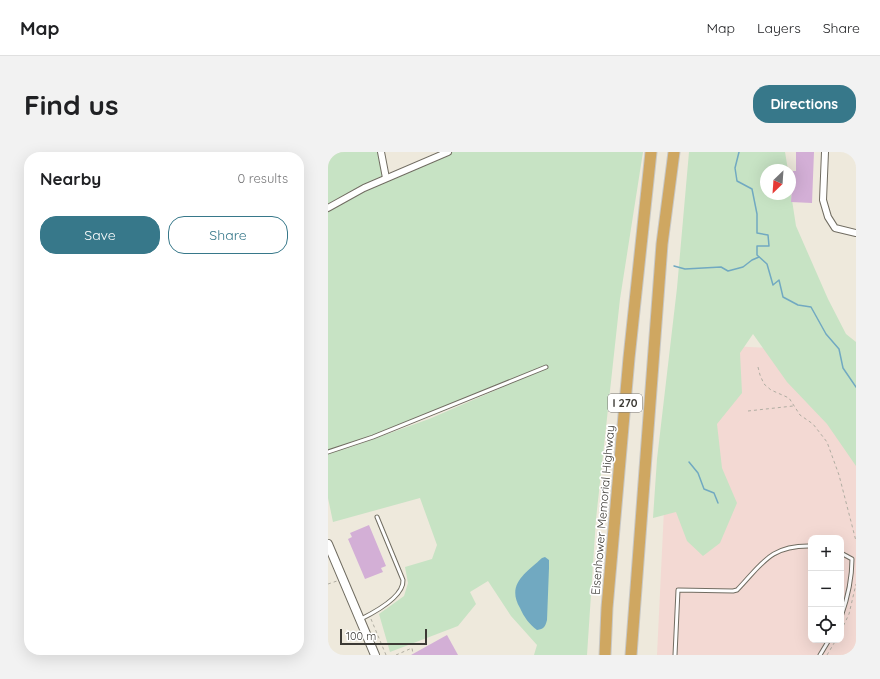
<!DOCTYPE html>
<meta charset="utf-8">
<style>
:root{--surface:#fff;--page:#f2f2f2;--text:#202124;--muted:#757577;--line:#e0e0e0;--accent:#37788a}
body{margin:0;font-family:Quicksand,sans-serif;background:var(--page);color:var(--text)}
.controls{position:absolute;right:12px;bottom:12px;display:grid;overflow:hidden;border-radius:8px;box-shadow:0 4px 16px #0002}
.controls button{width:36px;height:36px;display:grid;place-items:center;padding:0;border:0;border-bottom:1px solid var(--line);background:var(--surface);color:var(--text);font:20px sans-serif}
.compass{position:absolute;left:432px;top:12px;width:36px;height:36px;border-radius:50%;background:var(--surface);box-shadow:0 4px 16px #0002;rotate:205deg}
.scale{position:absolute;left:12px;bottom:10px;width:87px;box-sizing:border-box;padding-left:4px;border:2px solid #3c3a35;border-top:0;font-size:11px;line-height:14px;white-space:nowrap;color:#3c3a35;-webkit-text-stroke:3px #fff;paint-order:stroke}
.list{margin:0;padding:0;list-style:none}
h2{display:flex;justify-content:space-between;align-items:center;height:52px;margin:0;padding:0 16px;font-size:17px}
h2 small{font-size:13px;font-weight:400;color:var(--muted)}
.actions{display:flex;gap:8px;padding:12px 16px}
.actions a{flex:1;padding:9px 0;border:1px solid var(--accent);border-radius:16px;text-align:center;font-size:14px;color:var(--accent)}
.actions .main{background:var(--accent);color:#fff}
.icon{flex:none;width:22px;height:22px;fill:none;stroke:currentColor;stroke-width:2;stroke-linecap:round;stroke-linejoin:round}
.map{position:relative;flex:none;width:528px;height:503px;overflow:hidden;border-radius:16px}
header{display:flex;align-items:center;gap:24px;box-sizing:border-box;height:56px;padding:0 20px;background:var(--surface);border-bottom:1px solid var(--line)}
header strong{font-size:19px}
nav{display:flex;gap:22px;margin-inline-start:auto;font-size:14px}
.intro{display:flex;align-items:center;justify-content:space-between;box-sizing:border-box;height:96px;padding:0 24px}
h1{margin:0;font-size:28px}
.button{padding:10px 18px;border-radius:16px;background:var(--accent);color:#fff;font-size:14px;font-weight:700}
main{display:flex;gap:24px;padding:0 24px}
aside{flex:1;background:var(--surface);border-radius:16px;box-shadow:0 4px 16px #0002}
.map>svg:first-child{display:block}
</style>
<header>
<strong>Map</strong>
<nav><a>Map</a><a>Layers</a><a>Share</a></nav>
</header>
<div class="intro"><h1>Find us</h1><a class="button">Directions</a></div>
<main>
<aside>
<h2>Nearby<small>0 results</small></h2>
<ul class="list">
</ul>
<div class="actions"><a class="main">Save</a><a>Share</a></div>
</aside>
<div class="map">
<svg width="528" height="503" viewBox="0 0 528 503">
<rect width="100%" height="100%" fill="#eee9dc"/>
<path fill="#f3d9d3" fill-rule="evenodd" d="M344,191L458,197L528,290V503H329ZM483,386H513V488H483Z"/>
<g fill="#c7e3c4" fill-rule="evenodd">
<path d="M0,0H53L58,26L120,0H315L292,147L268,367L259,503H206L209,493L183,464L160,429L142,440L148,452L130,474L62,500L51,462L76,444L80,431L77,415L104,407L109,393L92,346L5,370L0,346ZM182,232L101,267L12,299Z"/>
<path d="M361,0H457L460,18H438V42H462V35L468,74L500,147L518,182L528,190V314L499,272L459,230L425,182L412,201L414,241L389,272L394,316L409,351L392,391L375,404L359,389L348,360L325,366L329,307L349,136Z"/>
</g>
<path fill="#71a9c1" d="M217,405L221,408V416L219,468C217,475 216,477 209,478C201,472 196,465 192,456C178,432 198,421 214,406Z"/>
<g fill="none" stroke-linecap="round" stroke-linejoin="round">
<g stroke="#71a9c1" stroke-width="1.5">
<path d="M411,0L407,16L409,29L424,37L429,62V81L440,83L441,94H429V103L439,112L445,133L451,128L455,145L470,153L483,155L498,182L511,197L515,216L528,235"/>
<path d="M346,114L357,117L393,115L400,119L415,115L424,108L431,105"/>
<path d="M361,310L370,321L376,337L386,341L390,351"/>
</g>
</g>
<g fill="#d3afd6">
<path d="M468,0H486L484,51L463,50L465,19H468Z"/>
<path d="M41,373L58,414L53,416L55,420L37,427L20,387L24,385L22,381Z"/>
<path d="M119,483L130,503H83Z"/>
</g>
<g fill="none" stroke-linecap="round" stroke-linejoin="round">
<g stroke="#716d62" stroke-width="5">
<g id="service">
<path d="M0,300L45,285L218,215"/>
<path d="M513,401L524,407C524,427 520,445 513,465"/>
<path d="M33,467C47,460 76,444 75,428L49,365"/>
<path d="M347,503L350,438L405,439L409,438C434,412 442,393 483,394"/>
<path d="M492,503L501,488"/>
</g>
</g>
<g stroke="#716d62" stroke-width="8">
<g id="minor">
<path d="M53,0L58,26"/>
<path d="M497,0L495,48L500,65L507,76L528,81"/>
<path d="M0,56L36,36L120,0"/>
</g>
</g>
<g stroke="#716d62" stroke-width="10">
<path id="tertiary" d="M0,392L47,503"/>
</g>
<g stroke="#c8c8c6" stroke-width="13">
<g id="motorway">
<path d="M277,503L279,456L301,206L323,0"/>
<path d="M303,503L334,92L346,0"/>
</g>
</g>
<g stroke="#b0ada2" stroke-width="1" stroke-dasharray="3 3" stroke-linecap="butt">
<path d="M430,215L432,223L436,232L443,238L461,246L472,263L485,272L499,290L511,323L528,389"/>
<path d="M420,259L465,254"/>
<path d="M0,432L9,429"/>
<path d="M43,467L58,503"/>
<path d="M513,479L521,462L528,432"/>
<path d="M68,503L84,496L85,502"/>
<path d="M499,503L508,488"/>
</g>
<use href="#service" stroke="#fff" stroke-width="3"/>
<use href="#minor" stroke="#fff" stroke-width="6"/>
<use href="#tertiary" stroke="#fff" stroke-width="8"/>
<use href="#motorway" stroke="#cfa761" stroke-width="11"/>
</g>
<g text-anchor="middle" stroke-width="3.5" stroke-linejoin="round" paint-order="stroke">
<rect fill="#fff" stroke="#767572" stroke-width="1" x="280" y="242" width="34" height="18" rx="3"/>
<g font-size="11" font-weight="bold" fill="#3c3a35">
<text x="297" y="255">I 270</text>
</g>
<g font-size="12" fill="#3c3a35" stroke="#fff">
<text transform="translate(275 358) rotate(-85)" y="4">Eisenhower Memorial Highway</text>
</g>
</g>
</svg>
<div class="controls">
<button>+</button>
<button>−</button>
<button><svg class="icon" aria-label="locate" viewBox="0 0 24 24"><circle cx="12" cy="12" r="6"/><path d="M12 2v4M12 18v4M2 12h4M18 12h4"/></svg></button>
</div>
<svg class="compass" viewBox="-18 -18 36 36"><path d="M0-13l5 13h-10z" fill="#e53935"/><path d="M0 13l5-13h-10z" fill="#757577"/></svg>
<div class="scale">100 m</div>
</div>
</main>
